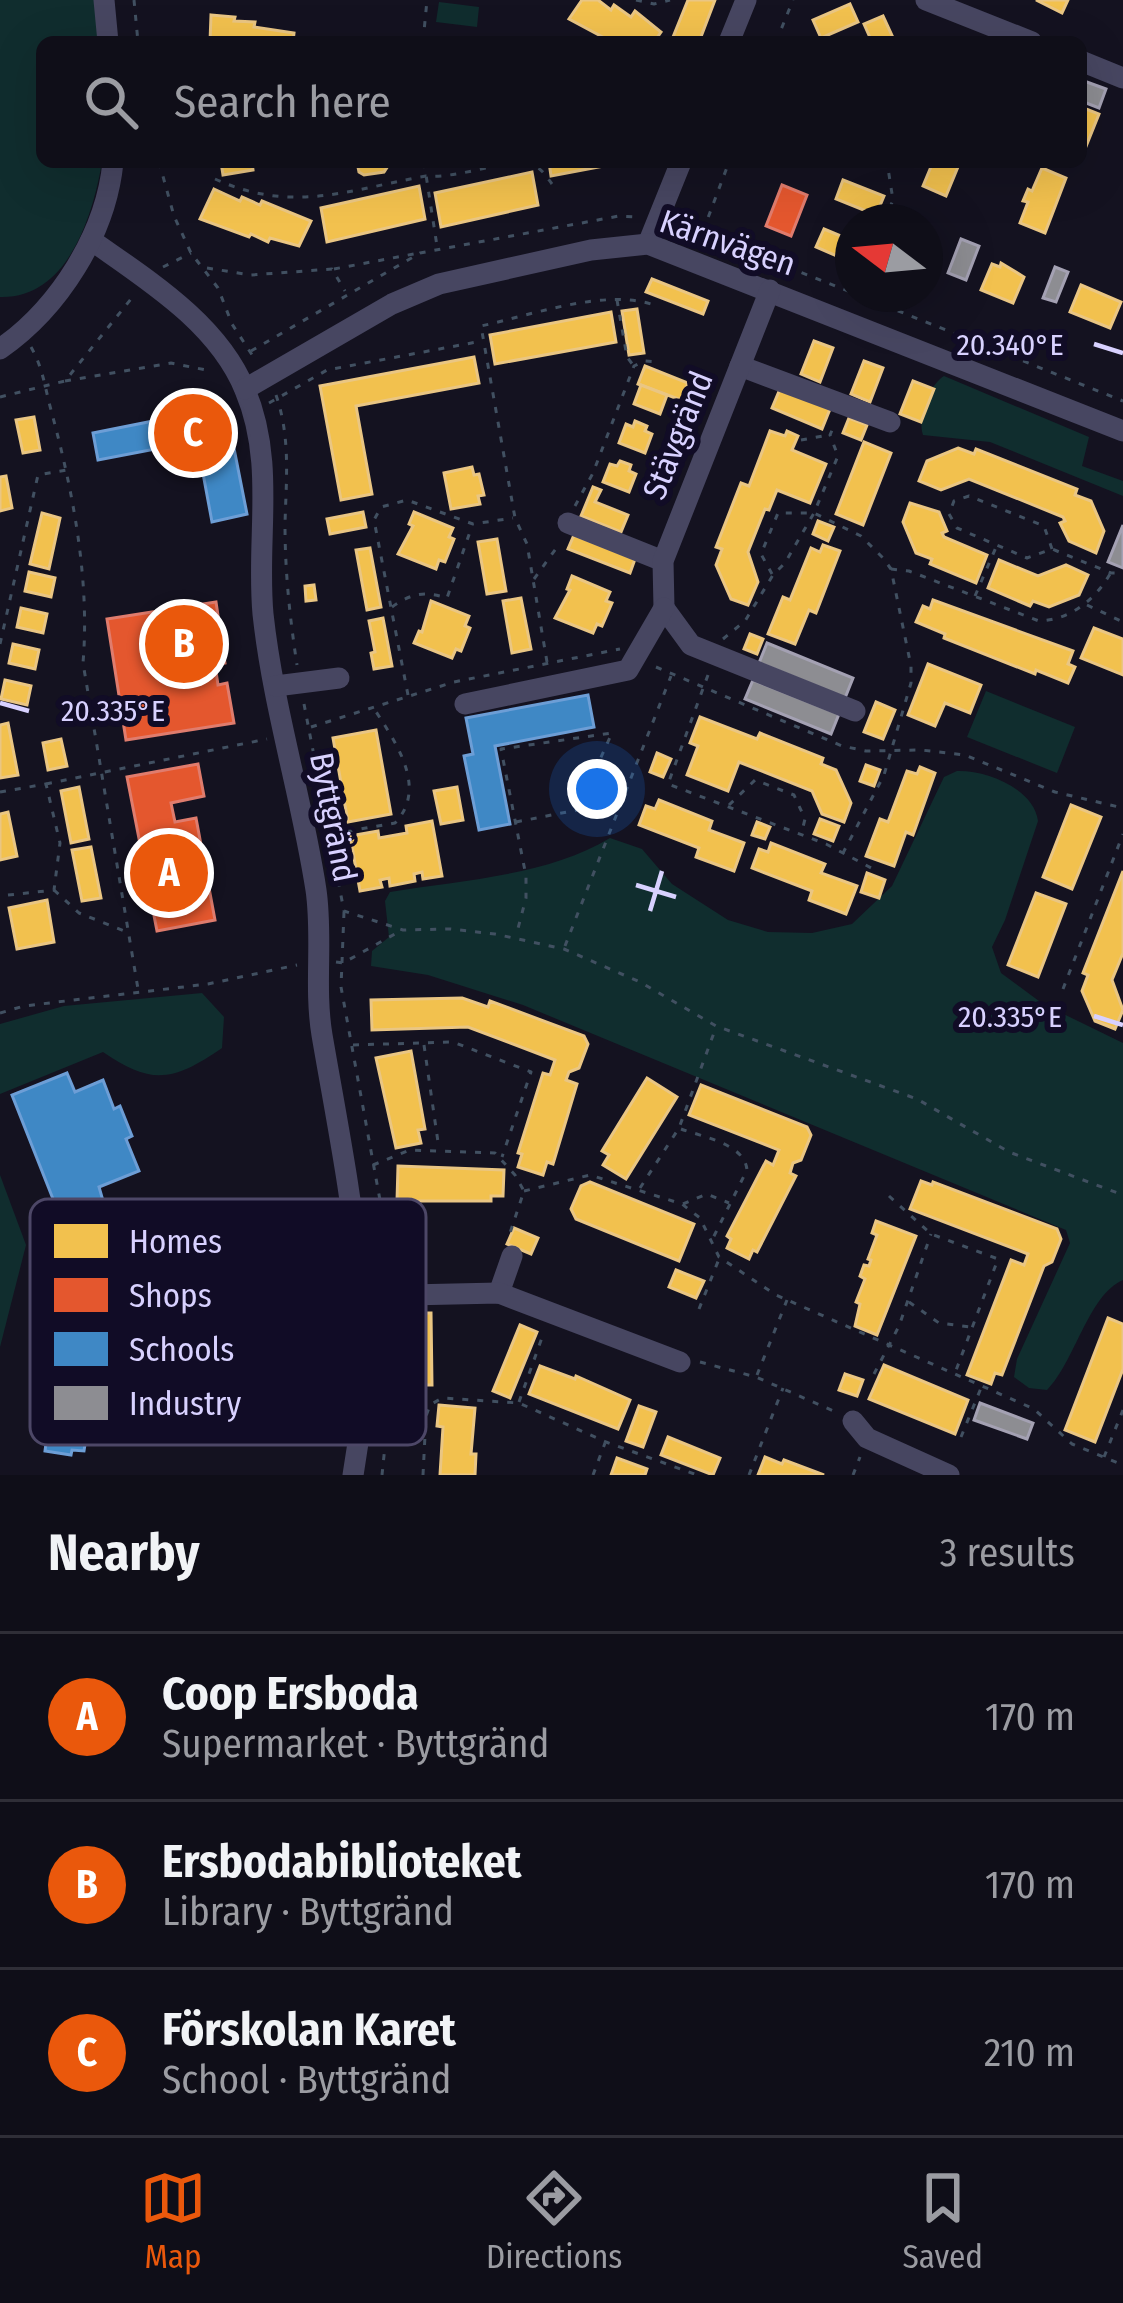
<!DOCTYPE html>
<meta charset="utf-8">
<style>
:root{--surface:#0f0e18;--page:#181721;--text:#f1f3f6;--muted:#9b9ca2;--line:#2f2e37;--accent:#ea580c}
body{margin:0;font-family:"Fira Sans Condensed",sans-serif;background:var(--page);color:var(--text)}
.compass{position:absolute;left:835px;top:204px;width:108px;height:108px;border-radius:50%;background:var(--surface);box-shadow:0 12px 48px #0002;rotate:286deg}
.you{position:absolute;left:597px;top:789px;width:42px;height:42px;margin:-30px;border:9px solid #fff;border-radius:50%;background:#1a73e8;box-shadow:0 0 0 18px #1a73e833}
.badge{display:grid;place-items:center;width:78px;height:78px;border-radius:50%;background:var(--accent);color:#fff;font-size:39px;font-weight:700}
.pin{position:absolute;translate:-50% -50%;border:6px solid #fff;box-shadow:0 3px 12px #0006}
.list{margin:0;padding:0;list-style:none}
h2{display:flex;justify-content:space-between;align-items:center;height:156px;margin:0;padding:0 48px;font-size:51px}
h2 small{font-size:39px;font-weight:400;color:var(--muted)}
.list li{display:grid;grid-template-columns:78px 1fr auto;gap:36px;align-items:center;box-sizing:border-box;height:168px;padding:0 48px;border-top:3px solid var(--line)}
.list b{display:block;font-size:45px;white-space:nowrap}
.list p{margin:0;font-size:39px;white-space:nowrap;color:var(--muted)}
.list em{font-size:39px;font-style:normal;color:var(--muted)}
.icon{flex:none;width:66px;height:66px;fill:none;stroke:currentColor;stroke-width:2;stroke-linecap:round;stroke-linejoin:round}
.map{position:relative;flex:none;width:1123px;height:1475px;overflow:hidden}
.search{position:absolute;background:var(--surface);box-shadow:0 12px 48px #0002;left:36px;right:36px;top:36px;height:132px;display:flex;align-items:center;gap:30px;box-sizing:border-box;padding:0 42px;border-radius:18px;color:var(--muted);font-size:45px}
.sheet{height:660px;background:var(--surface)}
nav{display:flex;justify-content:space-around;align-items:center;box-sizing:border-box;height:168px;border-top:3px solid var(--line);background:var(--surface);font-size:33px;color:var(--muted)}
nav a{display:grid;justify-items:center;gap:6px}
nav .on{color:var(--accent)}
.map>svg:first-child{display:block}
</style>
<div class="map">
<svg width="1123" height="1475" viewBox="0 0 1123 1475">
<rect width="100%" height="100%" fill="#141220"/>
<g fill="#102d2e">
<path d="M0,0H97L100,42H42V162H102C93,215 68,299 0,297Z"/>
<path d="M439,2L479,7L477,27L436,22Z"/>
<path d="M944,376L1089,437L1082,466L1123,481V496L990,442L923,435C917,418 929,385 944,376Z"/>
<path d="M986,691L1075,727L1057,773L967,737Z"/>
<path d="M957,771C987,770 1034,789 1038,821L1005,920L992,947L1001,973L1043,1004L1123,1043V1280C1088,1295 1075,1362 1047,1390L1029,1388L1014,1377L1017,1359L1070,1243L1066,1230L523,1005L428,975L371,966L372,951L389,937L385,901L390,892C462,880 547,876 610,838L642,849L672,884L728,920L768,932L812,933L852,924L892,886L944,777Z"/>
<path d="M202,993L224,1017L222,1048C174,1081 152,1086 103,1052L0,1094V1024L64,1006Z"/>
<path d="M0,1175L26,1245L0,1347Z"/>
</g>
<g fill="#f2c14e" stroke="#eac683" stroke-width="3">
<path d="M582,0H598L611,10L614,5L631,17L635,11L661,32L654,42H612L569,19Z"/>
<path d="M688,0H715L699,42H671Z"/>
<path d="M1036,0H1068L1062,13Z"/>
<path d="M850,4L858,22L821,38L813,20Z"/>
<path d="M211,15L235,17L234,21L255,22L254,27L294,33L293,42H210Z"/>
<path d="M883,16L895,42H872L864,24Z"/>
<path d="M1081,107L1099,114L1083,154H1081Z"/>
<path d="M221,162H252L253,170L223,175Z"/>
<path d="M357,162H387L388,166L384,172L364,175L359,172Z"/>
<path d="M549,162H625L551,176Z"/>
<path d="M933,162H960L946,196L923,186Z"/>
<path d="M1042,168L1066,178L1045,233L1020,223L1028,202L1023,201L1028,189L1032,191Z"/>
<path d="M532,172L538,205L441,227L435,193Z"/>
<path d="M843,180L884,196L876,215L836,199Z"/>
<path d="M419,186L425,219L327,242L321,208Z"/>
<path d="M214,189L240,201L242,197L260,205L262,201L311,221L299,246L270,238L268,242L251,234L249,237L200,219Z"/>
<path d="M824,229L853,241V263L816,247Z"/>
<path d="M1001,263L1024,277L1013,303L981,290L992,264L1000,267Z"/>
<path d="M652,279L708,301L703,314L646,292Z"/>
<path d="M1081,285L1121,302L1110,328L1070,312Z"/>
<path d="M637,309L644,353L629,355L622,311Z"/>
<path d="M611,312L616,342L495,364L490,335Z"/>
<path d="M814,341L833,348L820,382L801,374Z"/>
<path d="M474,357L479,383L356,406L372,494L341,500L320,386Z"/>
<path d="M864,361L883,368L870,402L851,394Z"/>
<path d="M645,366L688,383L681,400L638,384Z"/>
<path d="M913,381L934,389L921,422L900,414Z"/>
<path d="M641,385L667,395L660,414L634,404Z"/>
<path d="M780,389L830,409L822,429L772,408Z"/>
<path d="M34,417L40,450L23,453L16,420Z"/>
<path d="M849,418L867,425L861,440L843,433Z"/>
<path d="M635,421L647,426L645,431L652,434L645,453L619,443L626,424L633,427Z"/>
<path d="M770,431L785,436L787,431L798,436L792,450L826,464L810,503L777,490L769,510L765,509L748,552L758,582L748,605L731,599L716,565L722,549L716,547L741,483L749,486Z"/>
<path d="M864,442L891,453L863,525L836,514Z"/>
<path d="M958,448L974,454L976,449L1077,489L1075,495L1091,501L1104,531L1096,553L1069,541L1060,523L1065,521L1063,517L969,479L941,490L919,481L927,461Z"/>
<path d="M620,461L631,465L629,471L636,474L629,492L603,482L610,464L617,466Z"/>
<path d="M472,467L474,475L479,474L484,495L478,496L480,504L451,509L444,473Z"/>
<path d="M6,476L12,508L0,511V477Z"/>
<path d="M593,487L601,490L595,502L628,515L621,532L581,516Z"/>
<path d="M910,503L939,512L947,531L942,533L944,537L987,555L976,583L930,564L932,559L916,553L903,522Z"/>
<path d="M363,512L366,527L330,534L327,519Z"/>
<path d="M414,512L453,528L449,537L454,539L445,562L439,560L436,569L398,554L413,526L409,524Z"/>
<path d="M42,513L60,518L49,569L30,564Z"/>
<path d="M818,521L834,527L828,541L813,534Z"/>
<path d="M574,535L635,559L630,573L568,549Z"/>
<path d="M497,539L506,591L487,594L478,542Z"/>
<path d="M823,545L840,551L816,613L809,610L795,644L768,634L783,597L790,600L811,548L820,552Z"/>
<path d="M370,548L381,607L367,610L356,550Z"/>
<path d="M999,560L1038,576L1066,565L1088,575L1079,595L1049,607L1033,601L1030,606L988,588Z"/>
<path d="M29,572L55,578L51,597L25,591Z"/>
<path d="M572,576L610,592L606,601L612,603L602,626L597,624L593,633L555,618L570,590L567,589Z"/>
<path d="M314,585L316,600L306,601L305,586Z"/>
<path d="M521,598L531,649L512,653L503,601Z"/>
<path d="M933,600L1073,651L1068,664L1075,667L1068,683L1036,670L1035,674L944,638L945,634L916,622L923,606L930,609Z"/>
<path d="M431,601L469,616L465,626L470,628L461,651L456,649L452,658L414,643L419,631L422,632Z"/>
<path d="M21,608L47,614L43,633L17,627Z"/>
<path d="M383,618L392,666L374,669L371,653L375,652L369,621Z"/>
<path d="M1094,628L1123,639V675L1081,658Z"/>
<path d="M750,634L763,639L757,654L744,649Z"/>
<path d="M13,644L39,650L35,669L9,663Z"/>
<path d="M928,664L981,685L970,713L945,703L935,726L908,715Z"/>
<path d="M5,680L31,686L27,705L1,699Z"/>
<path d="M876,702L895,710L883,739L864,732Z"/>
<path d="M700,717L757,739L760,733L823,758L821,764L836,770L851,803L844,822L822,814L812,791L739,762L728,791L687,775L698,746L690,743Z"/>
<path d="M8,723L18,775L0,778V725Z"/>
<path d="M376,730L391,814L348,822L333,738Z"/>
<path d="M61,739L67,766L48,770L43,743Z"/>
<path d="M657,753L671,759L663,777L650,772Z"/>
<path d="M866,765L880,770L874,786L860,781Z"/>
<path d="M920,767L935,773L913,835L906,832L894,866L866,856L880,819L888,822L907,771L917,774Z"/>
<path d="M79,787L89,839L71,843L61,791Z"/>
<path d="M457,787L463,820L441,824L434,791Z"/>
<path d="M659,800L712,821L709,830L744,843L734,871L696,857L699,848L639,825L646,806L655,809Z"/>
<path d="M1071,805L1101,817L1072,889L1043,877Z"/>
<path d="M8,812L17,856L0,860V814Z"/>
<path d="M820,819L839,826L833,841L814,834Z"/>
<path d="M432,821L442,876L423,879L422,872L414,874L415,881L390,886L389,878L380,880L382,887L360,891L350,836L378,831L379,838L407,833L406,826Z"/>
<path d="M757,822L770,827L765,839L752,835Z"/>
<path d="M771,843L825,864L821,873L857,886L846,914L809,900L812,891L752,868L759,849L768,852Z"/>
<path d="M91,847L101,898L82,901L72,850Z"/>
<path d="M1123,871V953L1112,980L1123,1010L1115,1029L1095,1021L1082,991L1088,975L1083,973Z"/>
<path d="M867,873L885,880L879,898L861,892Z"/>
<path d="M1036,893L1066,904L1038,977L1008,965Z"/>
<path d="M47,900L54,942L17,949L9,908Z"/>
<path d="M462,998L488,1007L490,1001L584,1036L588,1044L579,1068L569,1072L566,1080L577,1084L553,1164L547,1162L543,1175L518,1167L522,1154L518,1153L543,1073L550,1075L555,1060L468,1027L372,1030L371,1000Z"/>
<path d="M411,1051L425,1129L418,1130L421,1143L396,1148L376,1058Z"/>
<path d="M647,1078L677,1097L626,1179L603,1165L609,1155L602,1151Z"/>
<path d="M701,1085L807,1127L811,1135L801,1160L793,1163L790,1173L796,1176L757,1252L753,1250L749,1259L727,1248L731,1239L727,1236L766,1161L773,1165L779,1150L689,1115Z"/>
<path d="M398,1166L504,1170L503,1196H491V1201H397Z"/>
<path d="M921,1181L932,1185L933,1182L1057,1229L1061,1239L1052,1262L1044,1266L1002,1375L995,1373L991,1384L967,1375L1011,1260L1024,1265L1028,1254L910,1209Z"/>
<path d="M590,1182L694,1224L679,1261L576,1219L571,1209L581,1186Z"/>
<path d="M876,1221L916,1236L877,1335L855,1326L860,1304L856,1302L865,1279L860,1276L864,1265L869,1266L871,1260L868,1259L877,1235L872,1233Z"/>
<path d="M514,1228L538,1238L531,1254L507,1244Z"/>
<path d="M676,1270L704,1281L696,1298L669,1287Z"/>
<path d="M413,1313H431L432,1385H413Z"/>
<path d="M1108,1318L1123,1324V1369L1095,1442L1065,1430Z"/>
<path d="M520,1325L537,1332L510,1398L493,1391Z"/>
<path d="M884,1365L968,1400L955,1434L869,1399Z"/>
<path d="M540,1366L575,1379L576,1376L630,1400L618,1429L529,1394Z"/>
<path d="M845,1374L863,1380L857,1396L839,1390Z"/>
<path d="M439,1405L475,1408L471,1454H476L475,1475H440L443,1427L437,1426Z"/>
<path d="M639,1406L656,1412L643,1447L626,1441Z"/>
<path d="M668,1437L720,1458L713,1475L661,1455Z"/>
<path d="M765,1457L782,1464L784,1460L824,1475H758Z"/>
<path d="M617,1458L647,1469L645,1475H611Z"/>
</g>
<g fill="#e4572e" stroke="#e07c6d" stroke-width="3">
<path d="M782,185L807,195L791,236L766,226Z"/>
<path d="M216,602L225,663L215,665L218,685L227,683L234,723L126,740L107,619Z"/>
<path d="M198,764L204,796L171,803L175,822L196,818L215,920L157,931L127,777Z"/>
</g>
<g fill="#3f88c5" stroke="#6d9ed6" stroke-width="3">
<path d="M216,398L218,409L226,408L247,514L212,522L197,441L98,460L93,433L178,416L176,406Z"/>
<path d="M588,695L594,727L495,746L510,824L479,830L464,756L473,754L466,718Z"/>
<path d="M67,1073L75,1092L103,1080L114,1109L120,1106L132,1136L126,1139L139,1171L99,1187L112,1232L265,1253L255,1319L149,1304V1298L126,1295L116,1366L139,1369L140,1363L249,1378L246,1405L241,1404L240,1444L115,1426L117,1415L90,1412L84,1451L72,1450L71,1455L45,1451L55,1377L41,1375L47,1298L52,1299L55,1277L69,1279L75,1238L68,1237L12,1095Z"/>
</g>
<g fill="#8d8d92" stroke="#a4a1b3" stroke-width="3">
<path d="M1084,81L1106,89L1099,108L1081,101Z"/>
<path d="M961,239L979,246L966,280L948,273Z"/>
<path d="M1055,267L1068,272L1056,302L1043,298Z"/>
<path d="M1123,525V568L1108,562Z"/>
<path d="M767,643L853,678L845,698L759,663Z"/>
<path d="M753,680L839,714L831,734L745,699Z"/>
<path d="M980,1403L1033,1423L1027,1439L974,1420Z"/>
</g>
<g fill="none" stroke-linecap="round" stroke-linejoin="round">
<g stroke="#415061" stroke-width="3" stroke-dasharray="6 9" stroke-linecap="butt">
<path d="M134,0L138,42"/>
<path d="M636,0L654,4L670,0"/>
<path d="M423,42L427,0"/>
<path d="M776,42L793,0"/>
<path d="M159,162L174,216L191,253L218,288L232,324L256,361"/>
<path d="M424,162L437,246"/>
<path d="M215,179C292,214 348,190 426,176C458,179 507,158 531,165C541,167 546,176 552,184"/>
<path d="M884,222L893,200L887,162"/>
<path d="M676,223L853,293"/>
<path d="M703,231L729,162"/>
<path d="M163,267L191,253"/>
<path d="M207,268L251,275L332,269L345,291"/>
<path d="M334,269L419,253"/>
<path d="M856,294L1123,401"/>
<path d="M617,300L627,357L633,365"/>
<path d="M31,347C43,368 45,388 51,410C73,491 90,580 83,663L138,989"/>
<path d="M251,351L420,253L619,216L638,217"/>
<path d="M65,381L171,363L211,371"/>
<path d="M276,395C291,439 286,480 285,525C285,573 290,619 297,665"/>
<path d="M0,397L65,381L135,294"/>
<path d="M269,403L327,370L482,341"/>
<path d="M801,440L828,435"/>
<path d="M575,506L593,473L634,366L644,361L658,362"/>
<path d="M1052,549L1044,526L969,496L954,501L949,514L957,528L1027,558L1052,549L1111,573H1123"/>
<path d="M891,569L909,571L1039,621C1070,620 1095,600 1110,574"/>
<path d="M772,574L761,554L778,513H814L861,536L883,558L891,569L911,666V683L884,775L843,853"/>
<path d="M534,579L560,543"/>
<path d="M975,596L997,545"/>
<path d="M1087,605L1123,622"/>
<path d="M392,607C412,593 424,591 447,598L472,526"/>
<path d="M723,639L745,621L773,575L785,563L814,513L838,456L830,435L835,423"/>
<path d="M0,644L38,475L67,470"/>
<path d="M547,662L527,544L515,518L481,326C532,315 605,288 654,305"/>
<path d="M656,667L842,746L866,751L921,750L965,755L1055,792L1123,808"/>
<path d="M708,675L668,784L826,844L877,871"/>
<path d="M408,695L374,520L381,507L407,500L473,524L513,518"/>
<path d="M304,704L344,911L403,930L451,929L495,934L564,949L640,982L716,1026L917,1099L1009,1152L1123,1195"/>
<path d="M311,727L454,682L620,649"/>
<path d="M46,784L267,739"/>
<path d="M0,792L46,784L60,843L54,890L0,896"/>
<path d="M729,805L755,780L794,795L805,819L802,831"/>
<path d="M516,822L577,810L612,733L501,749L526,876V898L516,936"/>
<path d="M332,834L395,823C429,787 394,740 373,707"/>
<path d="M54,890L79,913L127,932"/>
<path d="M344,912L341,987L382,1211L388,1276"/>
<path d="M565,946L671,676"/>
<path d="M336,962L343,963L402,930"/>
<path d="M1063,989L1123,834"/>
<path d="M0,1013L24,1006L208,984L297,965"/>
<path d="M353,1045L453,1042L531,1072L502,1157"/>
<path d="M424,1045L439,1149"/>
<path d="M681,1129C703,1137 745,1144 747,1170L711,1242"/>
<path d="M373,1165L410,1150L495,1153L515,1175L524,1191L508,1239"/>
<path d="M640,1188L679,1128L715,1030"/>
<path d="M524,1191L590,1175L682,1204L700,1218L719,1257L776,1295L1034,1409L1072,1444L1123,1465"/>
<path d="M889,1196L931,1234L998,1259L955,1373"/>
<path d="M683,1204L707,1194L729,1203"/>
<path d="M268,1223L333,1212"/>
<path d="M909,1302L939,1323L971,1327"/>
<path d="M699,1309L719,1259"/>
<path d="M700,1362L756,1377L836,1412"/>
<path d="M874,1374L899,1326L931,1234"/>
<path d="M757,1375L787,1300"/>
<path d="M519,1402L544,1332"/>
<path d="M961,1437L981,1388"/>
<path d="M1104,1457L1123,1410"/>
<path d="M382,1475L393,1368L391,1315"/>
<path d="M423,1475L426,1416L430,1405L442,1398L519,1403L606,1442L697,1475"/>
<path d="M593,1475L605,1443"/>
<path d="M749,1475L783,1388"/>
<path d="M853,1475L860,1457"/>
</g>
<g stroke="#474661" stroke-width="21">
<path d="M104,0L108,42"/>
<path d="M926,0L1032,42"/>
<path d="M729,42L746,0"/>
<path d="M1081,61L1123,78"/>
<path d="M91,240C146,279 218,323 245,390C276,463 256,538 263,614C273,707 302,798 316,890C323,938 314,987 322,1035C347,1181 380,1326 353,1475"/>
<path d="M648,244L681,162"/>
<path d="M0,349C59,308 106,234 113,162"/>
<path d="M740,366L890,422"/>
<path d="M245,389L392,304L439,284L591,250L648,244L1123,431"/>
<path d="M568,523L663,561"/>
<path d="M664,608L663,561L770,290"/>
<path d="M664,608L691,645L855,711"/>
<path d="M276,686L339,678"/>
<path d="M465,704L628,670L664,608"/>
<path d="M499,1293L512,1256"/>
<path d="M363,1296L499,1293L680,1362"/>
<path d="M853,1421L867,1438L949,1475"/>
</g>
</g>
<path fill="none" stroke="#d8d1ff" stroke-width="4.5" d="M1094,344L1123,353M0,703L29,711M636,885L676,897M650,911L662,871M1094,1016L1123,1025"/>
<g text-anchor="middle" stroke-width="12" stroke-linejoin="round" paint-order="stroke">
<g font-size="33" fill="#d8d1ff" stroke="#110c26">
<text transform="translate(728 242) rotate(19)" y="12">Kärnvägen</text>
<text transform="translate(677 435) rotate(-68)" y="12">Stävgränd</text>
<text transform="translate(334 817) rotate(79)" y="12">Byttgränd</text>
</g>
</g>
<rect x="30" y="1199" width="396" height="246" rx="18" fill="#110c26" stroke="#4d4767" stroke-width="3"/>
<rect x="54" y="1224" width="54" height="34" fill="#f2c14e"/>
<rect x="54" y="1278" width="54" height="34" fill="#e4572e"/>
<rect x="54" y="1332" width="54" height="34" fill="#3f88c5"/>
<rect x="54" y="1386" width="54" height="34" fill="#8d8d92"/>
<g font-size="33" fill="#d8d1ff">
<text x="129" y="1253">Homes</text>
<text x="129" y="1307">Shops</text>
<text x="129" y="1361">Schools</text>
<text x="129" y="1415">Industry</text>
</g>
<g font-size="30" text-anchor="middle" fill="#d8d1ff" stroke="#110c26" stroke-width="12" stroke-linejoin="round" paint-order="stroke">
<text x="1010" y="355">20.340°E</text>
<text x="113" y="721">20.335°E</text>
<text x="1010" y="1027">20.335°E</text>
</g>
</svg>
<svg class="compass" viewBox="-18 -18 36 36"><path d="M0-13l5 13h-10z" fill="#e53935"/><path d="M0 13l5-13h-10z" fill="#9b9ca2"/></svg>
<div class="you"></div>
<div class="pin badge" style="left:169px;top:873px">A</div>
<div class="pin badge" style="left:184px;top:644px">B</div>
<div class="pin badge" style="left:193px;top:433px">C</div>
<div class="search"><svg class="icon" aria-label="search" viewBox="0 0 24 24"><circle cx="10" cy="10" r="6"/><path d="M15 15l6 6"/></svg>Search here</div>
</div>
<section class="sheet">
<h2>Nearby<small>3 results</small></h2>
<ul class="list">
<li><span class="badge">A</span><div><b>Coop Ersboda</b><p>Supermarket · Byttgränd</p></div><em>170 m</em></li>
<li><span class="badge">B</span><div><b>Ersbodabiblioteket</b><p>Library · Byttgränd</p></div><em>170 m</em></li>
<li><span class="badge">C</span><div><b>Förskolan Karet</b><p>School · Byttgränd</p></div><em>210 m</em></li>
</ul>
</section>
<nav>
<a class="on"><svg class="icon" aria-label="map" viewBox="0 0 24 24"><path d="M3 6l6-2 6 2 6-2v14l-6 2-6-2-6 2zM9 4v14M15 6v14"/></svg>Map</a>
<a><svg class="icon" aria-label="directions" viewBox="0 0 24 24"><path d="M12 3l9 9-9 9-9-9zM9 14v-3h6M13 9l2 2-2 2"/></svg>Directions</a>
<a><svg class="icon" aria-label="saved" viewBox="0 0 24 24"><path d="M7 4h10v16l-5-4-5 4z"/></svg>Saved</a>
</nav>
